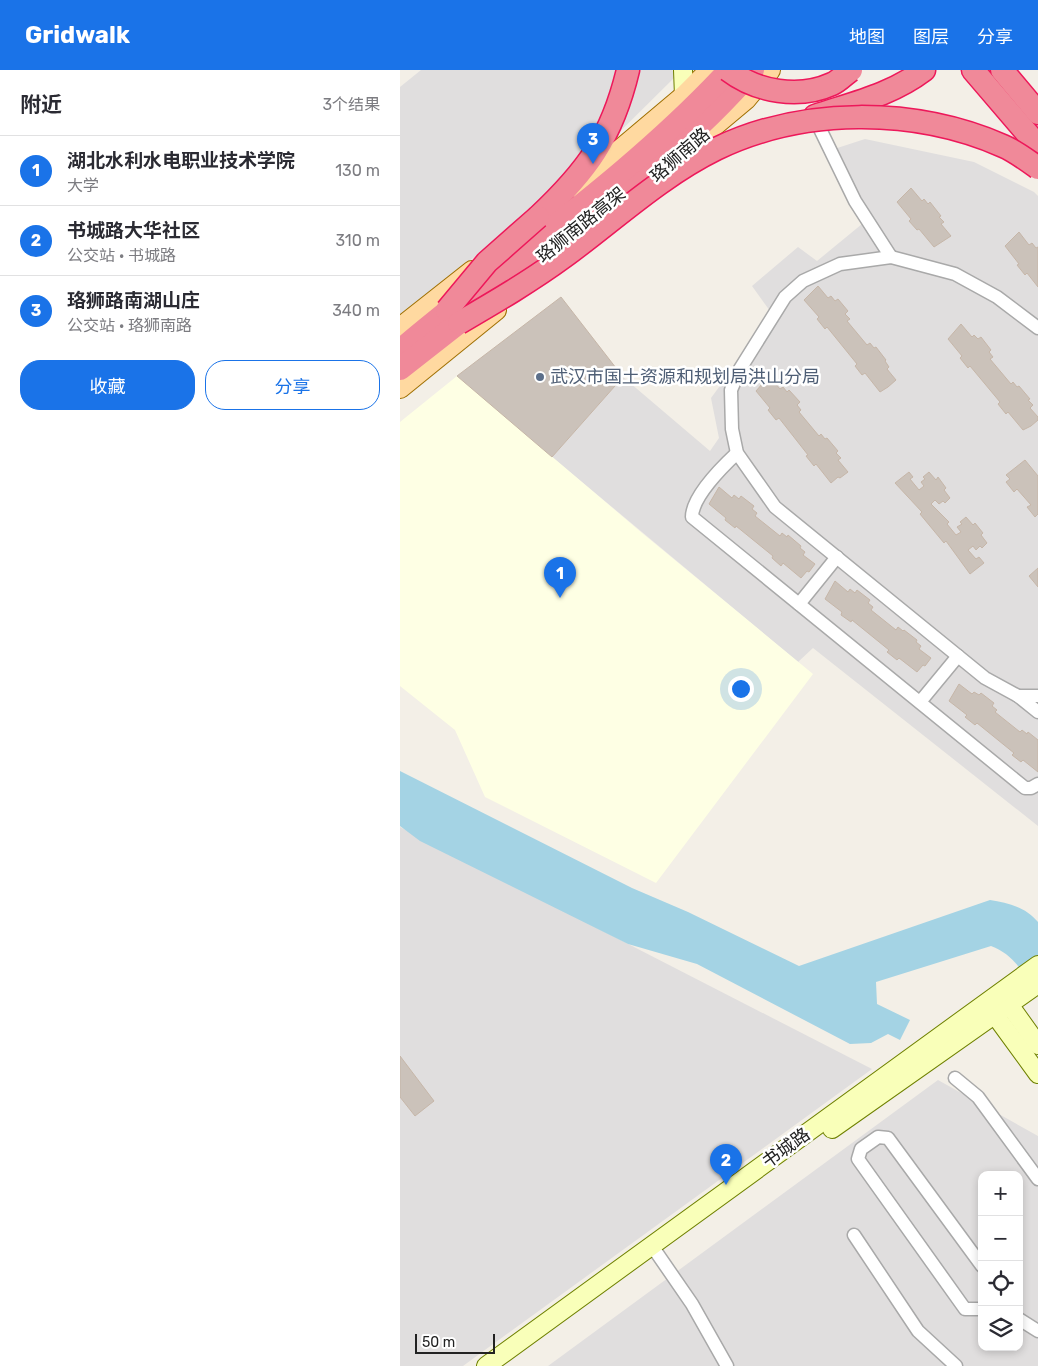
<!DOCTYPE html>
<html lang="zh">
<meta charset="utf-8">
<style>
:root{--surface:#fff;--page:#f7f7f7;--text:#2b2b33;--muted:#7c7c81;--line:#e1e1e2;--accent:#1a73e8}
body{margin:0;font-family:Rubik,"Noto Sans SC",sans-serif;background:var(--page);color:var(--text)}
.controls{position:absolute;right:15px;bottom:15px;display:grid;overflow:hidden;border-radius:10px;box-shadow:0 2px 8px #0003}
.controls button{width:45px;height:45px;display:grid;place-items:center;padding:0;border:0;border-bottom:1px solid var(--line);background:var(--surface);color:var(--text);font:25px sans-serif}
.scale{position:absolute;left:15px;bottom:12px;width:80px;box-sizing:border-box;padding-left:5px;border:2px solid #222;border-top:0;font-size:14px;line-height:18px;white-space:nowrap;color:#222;-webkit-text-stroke:4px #fff;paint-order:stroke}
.you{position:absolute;left:340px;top:618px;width:18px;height:18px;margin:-12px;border:4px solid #fff;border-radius:50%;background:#1a73e8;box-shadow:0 0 0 8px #1a73e833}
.badge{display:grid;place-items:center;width:32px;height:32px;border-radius:50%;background:var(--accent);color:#fff;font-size:16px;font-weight:700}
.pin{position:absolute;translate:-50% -41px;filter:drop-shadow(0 1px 2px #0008)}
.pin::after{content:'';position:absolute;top:26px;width:18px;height:15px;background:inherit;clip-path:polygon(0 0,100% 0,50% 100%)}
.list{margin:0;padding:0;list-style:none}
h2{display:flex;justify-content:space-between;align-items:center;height:65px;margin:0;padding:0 20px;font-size:21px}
h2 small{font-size:16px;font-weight:400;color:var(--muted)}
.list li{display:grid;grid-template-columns:32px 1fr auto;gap:15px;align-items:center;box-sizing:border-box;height:70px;padding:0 20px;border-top:1px solid var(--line)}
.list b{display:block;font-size:19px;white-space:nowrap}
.list p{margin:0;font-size:16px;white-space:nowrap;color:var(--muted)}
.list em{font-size:16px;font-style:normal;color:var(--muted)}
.actions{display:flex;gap:10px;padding:15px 20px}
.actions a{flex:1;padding:11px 0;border:1px solid var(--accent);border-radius:20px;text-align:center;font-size:18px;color:var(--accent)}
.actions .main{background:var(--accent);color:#fff}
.icon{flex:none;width:28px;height:28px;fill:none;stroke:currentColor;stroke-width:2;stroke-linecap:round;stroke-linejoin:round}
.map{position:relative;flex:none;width:638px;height:1296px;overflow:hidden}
header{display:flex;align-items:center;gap:30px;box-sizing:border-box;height:70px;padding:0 25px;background:var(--accent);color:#fff}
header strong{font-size:24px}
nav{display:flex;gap:28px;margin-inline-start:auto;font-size:18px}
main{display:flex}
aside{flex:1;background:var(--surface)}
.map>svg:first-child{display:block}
</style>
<header>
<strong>Gridwalk</strong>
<nav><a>地图</a><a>图层</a><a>分享</a></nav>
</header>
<main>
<aside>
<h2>附近<small>3个结果</small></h2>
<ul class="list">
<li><span class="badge">1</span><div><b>湖北水利水电职业技术学院</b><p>大学</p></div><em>130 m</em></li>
<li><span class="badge">2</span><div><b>书城路大华社区</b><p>公交站 · 书城路</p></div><em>310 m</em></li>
<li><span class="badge">3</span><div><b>珞狮路南湖山庄</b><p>公交站 · 珞狮南路</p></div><em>340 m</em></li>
</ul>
<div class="actions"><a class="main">收藏</a><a>分享</a></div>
</aside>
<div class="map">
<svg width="638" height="1296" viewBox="0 0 638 1296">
<rect width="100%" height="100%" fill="#f3efe7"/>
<g fill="#e0dede" fill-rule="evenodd">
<path d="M21,0H272L277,5L169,112L0,246V17Z"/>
<path d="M465,69L574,92L634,122L638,126V756L413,578L398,592L152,387L223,307L310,381L319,368L311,328L352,272L370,241L352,216L398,177L417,191L462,154L448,132L425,82Z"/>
<path d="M0,757L472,999L63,1296H0Z"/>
<path d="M538,1010L638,1066V1296H148ZM582,1105H619V1277H582Z"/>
</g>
<path fill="#feffe4" d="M57,306L242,463L413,604L256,813L85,727L55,660L0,616V352Z"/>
<path fill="#a4d3e4" d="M0,701L232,818L288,842L399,896L590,830C608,833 626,837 638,852V926C625,905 615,885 591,876L476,912L477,934L510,950L500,970L488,964L471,973L450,974L297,894L228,874L20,771L0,756Z"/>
<g fill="#cbc2ba" stroke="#c6b6a8">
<path d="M511,118L522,131L524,129L528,134L530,132L541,146L539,147L544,152L541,154L551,166L534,177L519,159L517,160L509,151L511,149L497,132Z"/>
<path d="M619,162L629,175L632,173L636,178L638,177V217L627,203L625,205L617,195L619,194L605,176Z"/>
<path d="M418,216L428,228L431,226L435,231L438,229L448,241L445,244L450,249L447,251L467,275L470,273L474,278L476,277L486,290L485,291L489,297L487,299L496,310L488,317L480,322L465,303L462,305L455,296L457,294L427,257L425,259L417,249L419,247L404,230Z"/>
<path d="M161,227L223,307L152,387L57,306Z"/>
<path d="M561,254L572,267L574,265L578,269L581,267L591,280L589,282L593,287L590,289L611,314L613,312L617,317L619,316L630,329L628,330L633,335L630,338L638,347V350L631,356L623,360L608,342L606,344L598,334L600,332L570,296L568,298L560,288L562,286L548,269Z"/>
<path d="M369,306L380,319L383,317L387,322L389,320L400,332L397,335L401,340L399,342L419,366L421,364L425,369L427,368L438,381L436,383L441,388L438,390L448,402L440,408L438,407L431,413L416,394L414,396L406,386L408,385L379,348L376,350L368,340L370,338L356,321Z"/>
<path d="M625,390L638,406V444L635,447L627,437L631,435L617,419L614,422L606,412L610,409L606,405Z"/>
<path d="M509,402L513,407L510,409L519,420L524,416L521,412L525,409L523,407L529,402L536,410L538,407L546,418L544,420L550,428L545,433L543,431L539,434L535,430L531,434L549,452L547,454L556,465L561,462L557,457L562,454L560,452L566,447L573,455L575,453L583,463L581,465L587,473L582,478L580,476L576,480L573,476L568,480L576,489L579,487L584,493L570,504L546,471L544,473L520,444L522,442L495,413Z"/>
<path d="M319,417L332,428L334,425L339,429L341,426L354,436L352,439L357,443L355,446L380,466L382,463L387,467L388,465L401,476L400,478L405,482L403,485L415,494L409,502L407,501L401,508L383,493L381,496L372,488L373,486L336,456L335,458L325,450L326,448L309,434Z"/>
<path d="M638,498V517L629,506Z"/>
<path d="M435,511L448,522L450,519L455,523L457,520L470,530L468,533L473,537L471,540L496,560L498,557L503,561L504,560L517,570L516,572L521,576L519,579L531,588L525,596L523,595L517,602L499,588L497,590L487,582L489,580L452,550L451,552L441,545L442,542L425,529Z"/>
<path d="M559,614L572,624L574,622L579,625L581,623L594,633L592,636L597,640L595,642L620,662L622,660L627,664L628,662L638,670V702L623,690L621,692L612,685L614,683L577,653L575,655L565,647L567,645L549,631Z"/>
<path d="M0,986L34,1031L15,1046L0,1027Z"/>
</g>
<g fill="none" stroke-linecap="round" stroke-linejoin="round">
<g stroke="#a9a9a9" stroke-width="15">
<g id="street">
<path d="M420,59L455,131L491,187"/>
<path d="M638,258L597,227L555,204L491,187L440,194L403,211L385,227L340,299L331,320L332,359L337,383L375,437L585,608L618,626L638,642"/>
<path d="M337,383C322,397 292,427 292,447L625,718H631L638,714"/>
<path d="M399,534L437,487"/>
<path d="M618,626H638"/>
<path d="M520,632L558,586"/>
<path d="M555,1008L578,1027L638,1109"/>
<path d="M454,1165L518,1261L556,1296"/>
<path d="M252,1176L292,1234L327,1296"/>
<path d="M582,1196L488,1068L478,1067L461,1079L458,1089L565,1239H582"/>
<path d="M619,1249L638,1261"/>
</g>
</g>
<g stroke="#6f8100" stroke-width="20">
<g id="secondary">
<path d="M283,0L284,26"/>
<path d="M603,926L638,975"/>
<path d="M586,937L595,945L638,1004"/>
<path d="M432,1059L638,914"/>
<path d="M86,1296L638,895"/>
</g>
</g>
<g stroke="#9f6f00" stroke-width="22">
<g id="primary">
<path d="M303,65L346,29L370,0"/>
<path d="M176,117L284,26L310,0"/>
<path d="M0,258L72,201"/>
<path d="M0,318L96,240"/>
</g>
</g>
<g stroke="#ed185a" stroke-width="25">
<g id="highway">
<path d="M573,0L638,76"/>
<path d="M602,0L638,43"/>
<path d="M415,46C454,33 491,25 524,0"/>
<path d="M138,147C187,101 212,67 228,0"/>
<path d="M103,218C185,152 285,80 353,0"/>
<path d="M0,280C110,187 231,106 329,0"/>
<path d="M0,299L74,241"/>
</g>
</g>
<use href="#street" stroke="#fff" stroke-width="12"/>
<use href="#secondary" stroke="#f9ffb9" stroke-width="18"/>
<use href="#primary" stroke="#ffd9a0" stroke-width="20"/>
<use href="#highway" stroke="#f08999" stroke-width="22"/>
<g stroke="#ed185a" stroke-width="25" stroke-linecap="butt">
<g id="highway-bridge">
<path d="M328,0C357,22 399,29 432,14C439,11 445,4 451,0"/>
<path d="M47,240L87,192L138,147"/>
<path d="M59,253C95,232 131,211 165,186C214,150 261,106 316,79C403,37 514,37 603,76C615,81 627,90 638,98"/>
</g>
</g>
<use href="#highway-bridge" stroke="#f08999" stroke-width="22"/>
</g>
<circle fill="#5c6f8a" stroke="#fff" stroke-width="2" cx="140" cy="307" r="5"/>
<g text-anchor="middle" stroke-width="5" stroke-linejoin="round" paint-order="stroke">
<g font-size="18" fill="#222" stroke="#fff">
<text transform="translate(280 85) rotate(-41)" y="6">珞狮南路</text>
<text transform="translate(181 155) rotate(-39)" y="6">珞狮南路高架</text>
<text transform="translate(386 1078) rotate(-36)" y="6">书城路</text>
</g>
<g font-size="18" fill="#4e5e75" stroke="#fff" text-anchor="start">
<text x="150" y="313">武汉市国土资源和规划局洪山分局</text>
</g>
</g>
</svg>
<div class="controls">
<button>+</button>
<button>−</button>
<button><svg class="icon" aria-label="locate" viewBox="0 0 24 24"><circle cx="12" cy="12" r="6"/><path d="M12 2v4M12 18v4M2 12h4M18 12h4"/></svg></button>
<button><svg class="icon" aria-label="layers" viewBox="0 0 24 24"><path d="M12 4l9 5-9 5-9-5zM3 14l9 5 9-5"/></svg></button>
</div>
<div class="scale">50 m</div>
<div class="you"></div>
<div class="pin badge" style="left:160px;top:528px">1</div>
<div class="pin badge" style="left:326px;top:1115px">2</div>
<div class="pin badge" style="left:193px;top:94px">3</div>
</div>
</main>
